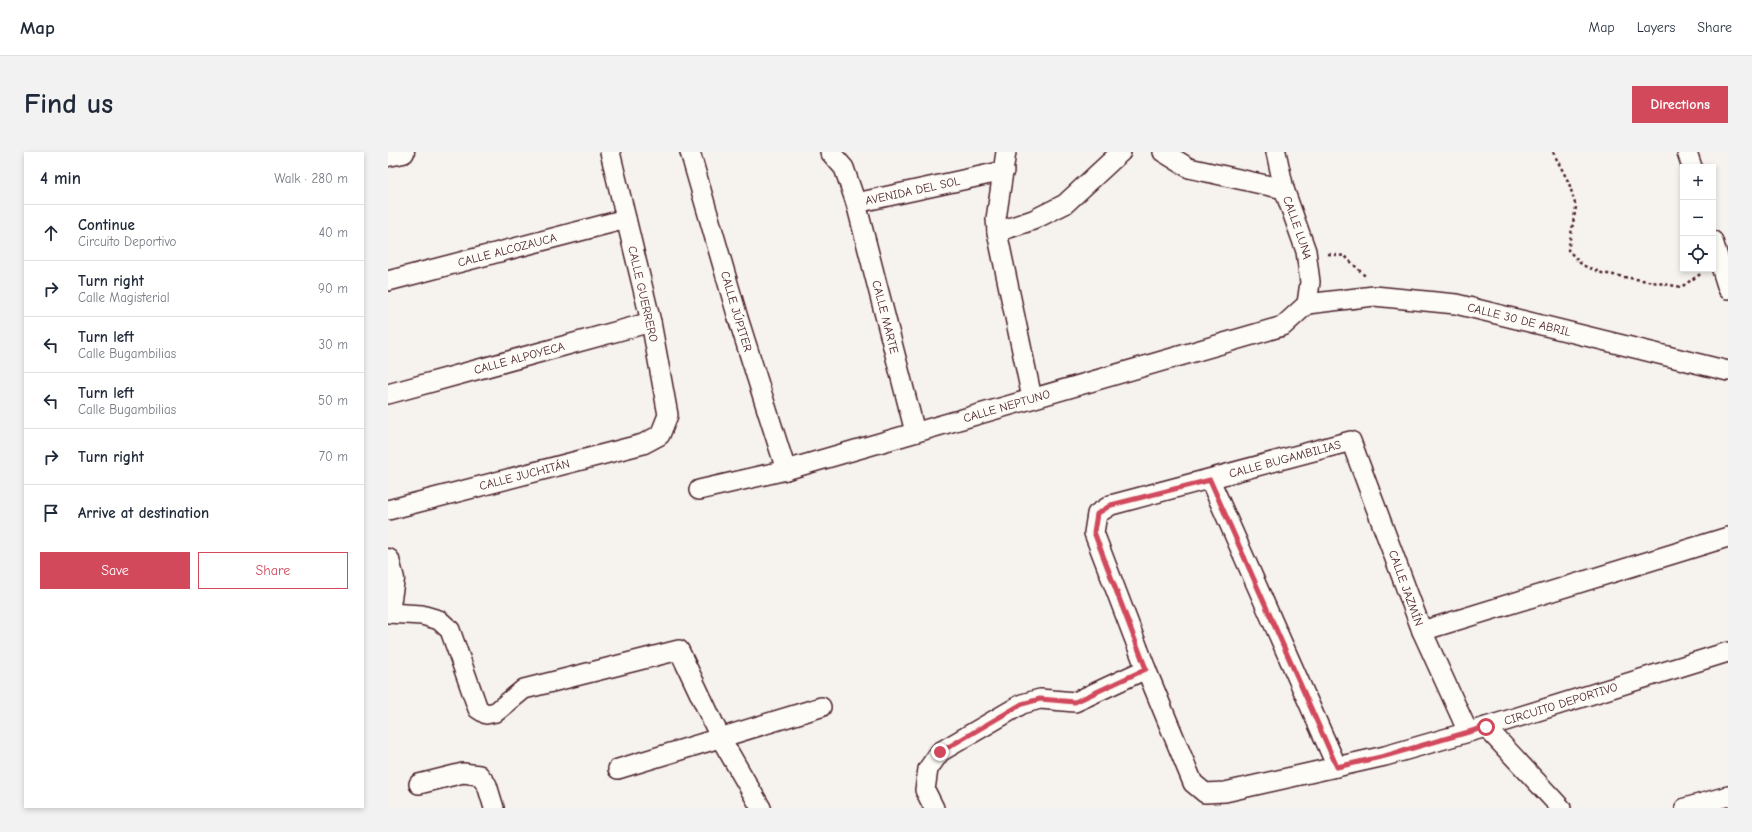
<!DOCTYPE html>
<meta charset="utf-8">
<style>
:root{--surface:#fff;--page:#f2f2f3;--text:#1f2937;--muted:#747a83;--line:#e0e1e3;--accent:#d1495b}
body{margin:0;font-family:"Comic Neue",sans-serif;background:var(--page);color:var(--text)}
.controls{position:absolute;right:12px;top:12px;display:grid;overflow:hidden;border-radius:0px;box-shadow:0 2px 6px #0003}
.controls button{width:36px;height:36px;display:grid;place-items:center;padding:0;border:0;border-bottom:1px solid var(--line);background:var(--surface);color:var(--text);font:20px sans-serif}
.stop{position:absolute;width:12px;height:12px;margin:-9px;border:3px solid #d1495b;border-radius:50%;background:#fff}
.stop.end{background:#d1495b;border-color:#fff;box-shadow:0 1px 4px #0008}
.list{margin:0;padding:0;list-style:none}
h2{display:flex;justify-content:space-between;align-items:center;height:52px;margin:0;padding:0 16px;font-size:17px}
h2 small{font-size:13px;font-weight:400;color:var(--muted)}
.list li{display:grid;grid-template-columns:26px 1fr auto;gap:12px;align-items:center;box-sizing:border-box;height:56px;padding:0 16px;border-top:1px solid var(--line)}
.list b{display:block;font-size:15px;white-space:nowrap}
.list p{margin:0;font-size:13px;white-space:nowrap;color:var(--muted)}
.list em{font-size:13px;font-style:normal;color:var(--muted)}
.actions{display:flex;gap:8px;padding:12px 16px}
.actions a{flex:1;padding:9px 0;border:1px solid var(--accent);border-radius:0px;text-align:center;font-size:14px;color:var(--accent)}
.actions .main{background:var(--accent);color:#fff}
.icon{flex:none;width:22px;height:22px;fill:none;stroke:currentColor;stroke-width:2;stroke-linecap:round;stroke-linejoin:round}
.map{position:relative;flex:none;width:1340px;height:656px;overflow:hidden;border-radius:0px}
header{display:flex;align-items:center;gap:24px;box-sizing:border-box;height:56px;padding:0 20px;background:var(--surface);border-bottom:1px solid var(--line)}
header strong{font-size:19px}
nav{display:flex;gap:22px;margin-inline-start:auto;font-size:14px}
.intro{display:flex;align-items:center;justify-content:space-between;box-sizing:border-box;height:96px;padding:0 24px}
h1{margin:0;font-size:28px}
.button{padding:10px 18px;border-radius:0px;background:var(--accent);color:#fff;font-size:14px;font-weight:700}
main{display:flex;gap:24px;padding:0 24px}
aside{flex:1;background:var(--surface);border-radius:0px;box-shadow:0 2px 6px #0003}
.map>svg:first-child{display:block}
</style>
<header>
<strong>Map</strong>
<nav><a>Map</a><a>Layers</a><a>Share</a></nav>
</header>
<div class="intro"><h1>Find us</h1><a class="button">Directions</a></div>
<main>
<aside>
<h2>4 min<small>Walk · 280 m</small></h2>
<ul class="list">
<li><svg class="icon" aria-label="ahead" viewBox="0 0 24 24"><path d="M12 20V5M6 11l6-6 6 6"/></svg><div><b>Continue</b><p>Circuito Deportivo</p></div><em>40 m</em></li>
<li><svg class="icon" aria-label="right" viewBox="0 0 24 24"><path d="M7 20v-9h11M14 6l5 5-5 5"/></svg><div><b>Turn right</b><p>Calle Magisterial</p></div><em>90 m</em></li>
<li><svg class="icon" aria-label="left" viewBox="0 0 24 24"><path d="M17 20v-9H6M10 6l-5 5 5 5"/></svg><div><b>Turn left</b><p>Calle Bugambilias</p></div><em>30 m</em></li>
<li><svg class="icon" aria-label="left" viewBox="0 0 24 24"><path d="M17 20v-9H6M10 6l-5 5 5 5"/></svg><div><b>Turn left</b><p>Calle Bugambilias</p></div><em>50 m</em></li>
<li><svg class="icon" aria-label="right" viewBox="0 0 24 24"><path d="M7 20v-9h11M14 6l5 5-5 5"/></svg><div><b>Turn right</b></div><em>70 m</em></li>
<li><svg class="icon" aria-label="arrive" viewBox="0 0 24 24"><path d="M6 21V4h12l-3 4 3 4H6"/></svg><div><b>Arrive at destination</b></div></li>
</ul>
<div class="actions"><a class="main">Save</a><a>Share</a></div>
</aside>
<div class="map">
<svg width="1340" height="656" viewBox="0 0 1340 656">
<rect width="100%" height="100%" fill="#f6f3ef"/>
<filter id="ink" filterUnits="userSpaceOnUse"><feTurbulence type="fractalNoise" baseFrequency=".025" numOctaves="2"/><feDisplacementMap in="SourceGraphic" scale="8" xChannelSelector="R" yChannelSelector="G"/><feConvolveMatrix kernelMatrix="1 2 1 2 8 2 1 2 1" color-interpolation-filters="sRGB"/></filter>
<g filter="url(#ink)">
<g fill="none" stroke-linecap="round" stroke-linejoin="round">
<g stroke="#4a1f2b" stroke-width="22">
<g id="street">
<path id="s1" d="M302,0L350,166L398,318"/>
<path id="s2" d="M442,0L456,16L468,51L527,280"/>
<path d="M618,0L608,67L609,80L644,246"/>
<path d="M775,0L801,16L896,37"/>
<path id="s3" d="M888,0L896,37L918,99L922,130L919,152"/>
<path d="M1299,0L1304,15"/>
<path id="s4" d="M468,51L616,19"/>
<path d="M609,80L645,68L677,52L733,0"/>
<path d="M1325,89L1340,137"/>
<path id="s5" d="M0,129L238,67"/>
<path id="s6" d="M919,152L986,144L1068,152L1340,219"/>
<path id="s7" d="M0,242L263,170"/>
<path d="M822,328L949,615"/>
<path id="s8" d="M311,338L398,318L895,174L919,152"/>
<path id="s9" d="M0,358L255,292L272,283L280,263L263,170L222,0"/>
<path d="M0,461L34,463L51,468L62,478L90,557L98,562L108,560L136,537L291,498L332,585L373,656"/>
<path d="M1034,479L1340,385"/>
<path d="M1098,575L1173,656"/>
<path id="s10" d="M1080,580L1034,479L963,289L723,353L709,362L706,381L758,517L805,631L817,641L837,640L997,604L1098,575L1340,500"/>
<path d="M230,617L433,555"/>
<path d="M31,632L75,621L91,623L99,633L106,656"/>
<path d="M546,656L537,638L540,617L552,600L634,552L652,547L687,550L758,517"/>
<path d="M1297,656L1340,644"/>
</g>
</g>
<g stroke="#4a1f2b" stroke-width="25">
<g id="secondary">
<path d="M0,3L15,0"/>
<path d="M0,408L5,427L0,459"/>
</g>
</g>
<g stroke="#4a1f2b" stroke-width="2.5" stroke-dasharray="3 3" stroke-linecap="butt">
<path d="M1165,0L1181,31L1188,55L1180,98L1194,113L1214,121L1293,135L1314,121"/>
<path d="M940,102L957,104L977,124"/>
</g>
<use href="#street" stroke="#fdfcf7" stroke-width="19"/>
<use href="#secondary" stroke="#fdfcf7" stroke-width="22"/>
</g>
</g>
<g fill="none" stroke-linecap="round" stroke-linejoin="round" filter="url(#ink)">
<path stroke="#d1495b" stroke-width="5" d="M552,600L634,552L652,547L687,550L758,517L706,380L709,362L723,353L822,328L949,615L997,604L1098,575"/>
</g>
<g text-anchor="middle" stroke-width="3" stroke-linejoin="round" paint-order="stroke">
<g font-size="12" fill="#4a1f2b" stroke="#fdfcf7">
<text dy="4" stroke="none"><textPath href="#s4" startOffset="58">AVENIDA DEL SOL</textPath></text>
<text dy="4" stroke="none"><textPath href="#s3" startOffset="79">CALLE LUNA</textPath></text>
<text dy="4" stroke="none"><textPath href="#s5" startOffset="123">CALLE ALCOZAUCA</textPath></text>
<text transform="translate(255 142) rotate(77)" y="4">CALLE GUERRERO</text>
<text dy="4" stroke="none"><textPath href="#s1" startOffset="166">CALLE JÚPITER</textPath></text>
<text dy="4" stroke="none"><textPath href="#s2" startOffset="176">CALLE MARTE</textPath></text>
<text dy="4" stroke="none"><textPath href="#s6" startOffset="215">CALLE 30 DE ABRIL</textPath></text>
<text dy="4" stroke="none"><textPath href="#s7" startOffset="136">CALLE ALPOYECA</textPath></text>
<text dy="4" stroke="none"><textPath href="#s8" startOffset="319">CALLE NEPTUNO</textPath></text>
<text transform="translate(897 307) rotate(-15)" y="4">CALLE BUGAMBILIAS</text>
<text dy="4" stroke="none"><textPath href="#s9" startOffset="141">CALLE JUCHITÁN</textPath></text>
<text transform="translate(1018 436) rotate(70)" y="4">CALLE JAZMÍN</text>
<text dy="4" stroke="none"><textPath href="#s10" startOffset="1250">CIRCUITO DEPORTIVO</textPath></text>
</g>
</g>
</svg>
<div class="controls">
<button>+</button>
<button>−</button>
<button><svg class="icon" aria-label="locate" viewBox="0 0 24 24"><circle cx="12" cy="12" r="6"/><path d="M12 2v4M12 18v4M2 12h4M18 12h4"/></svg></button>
</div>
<div class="stop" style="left:1098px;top:575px"></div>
<div class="stop end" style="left:552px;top:600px"></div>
</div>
</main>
